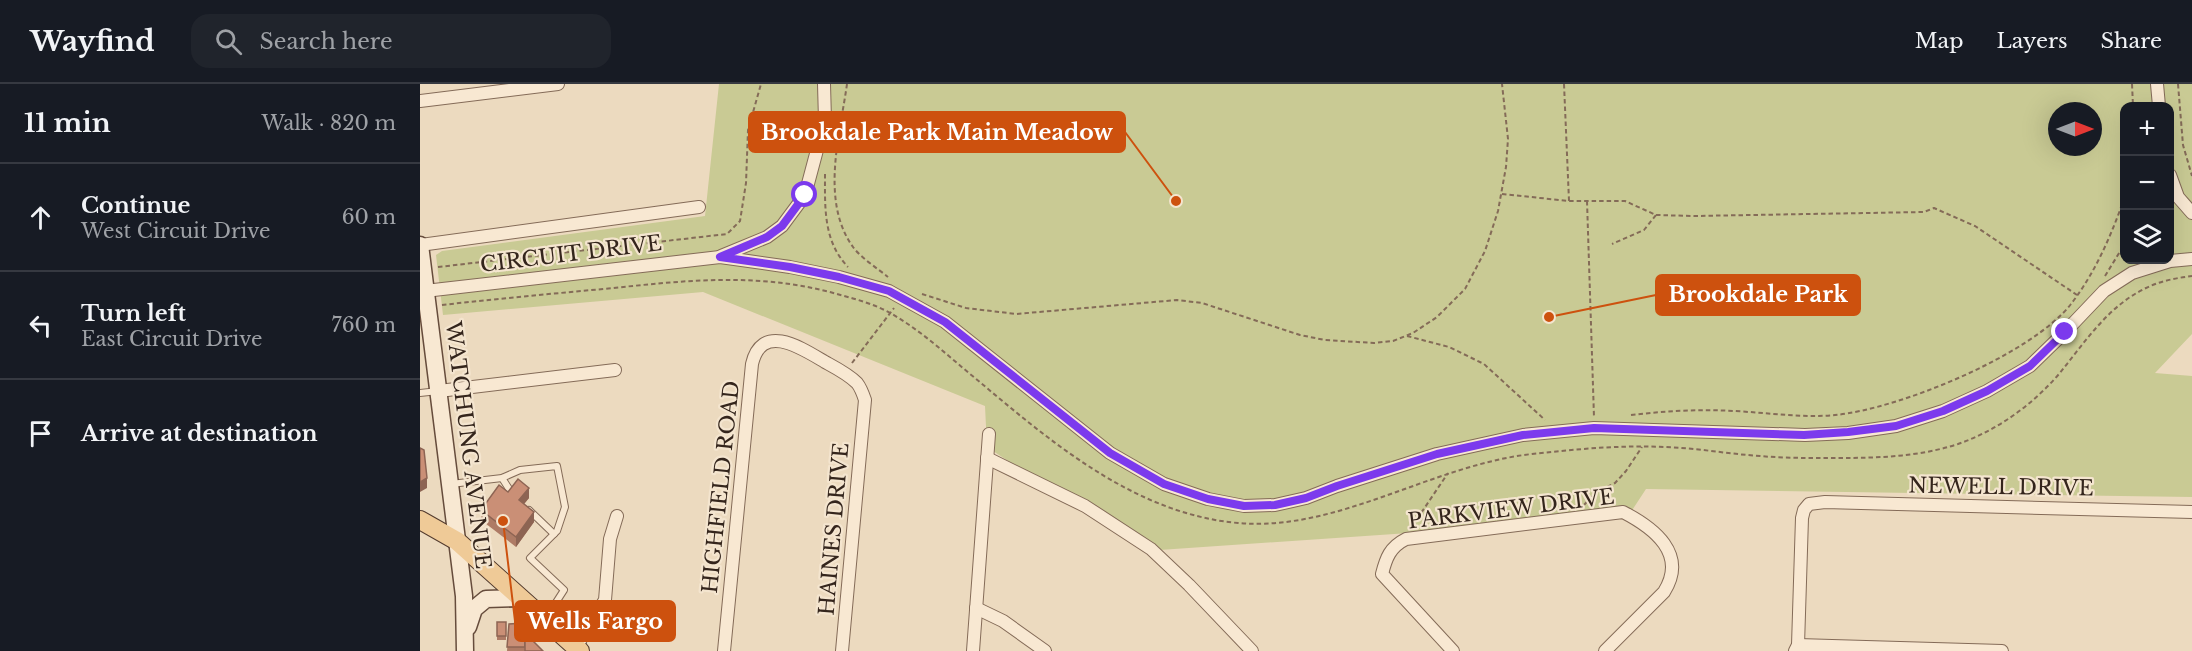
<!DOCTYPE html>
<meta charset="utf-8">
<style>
:root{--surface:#171b24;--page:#20242c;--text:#f1f3f6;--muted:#9ea1a6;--line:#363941}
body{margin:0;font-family:"Libre Baskerville",serif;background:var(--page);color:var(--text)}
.controls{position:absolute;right:18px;top:18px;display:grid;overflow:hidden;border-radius:12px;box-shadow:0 6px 24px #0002}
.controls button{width:54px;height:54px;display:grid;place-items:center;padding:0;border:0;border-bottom:2px solid var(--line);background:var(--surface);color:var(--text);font:30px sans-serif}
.compass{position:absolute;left:1628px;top:18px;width:54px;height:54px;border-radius:50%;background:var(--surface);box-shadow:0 6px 24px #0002;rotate:90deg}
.stop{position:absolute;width:18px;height:18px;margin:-14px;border:4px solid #7c3aed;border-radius:50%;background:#fff}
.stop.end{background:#7c3aed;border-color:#fff;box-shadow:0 2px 6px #0008}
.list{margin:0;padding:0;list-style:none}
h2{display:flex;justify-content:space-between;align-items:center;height:78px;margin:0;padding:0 24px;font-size:26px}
h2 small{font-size:20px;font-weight:400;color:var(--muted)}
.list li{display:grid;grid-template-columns:39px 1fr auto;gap:18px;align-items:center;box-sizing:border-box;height:108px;padding:0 24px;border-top:2px solid var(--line)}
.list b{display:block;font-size:22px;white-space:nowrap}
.list p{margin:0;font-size:20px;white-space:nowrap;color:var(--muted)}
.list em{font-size:20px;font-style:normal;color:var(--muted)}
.icon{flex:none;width:33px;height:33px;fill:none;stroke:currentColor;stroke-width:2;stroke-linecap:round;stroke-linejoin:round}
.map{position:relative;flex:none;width:1772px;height:567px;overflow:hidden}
header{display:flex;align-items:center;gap:36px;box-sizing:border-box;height:84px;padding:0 30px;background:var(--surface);border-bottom:2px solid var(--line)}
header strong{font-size:28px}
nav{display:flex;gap:33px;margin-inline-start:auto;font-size:21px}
.search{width:420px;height:54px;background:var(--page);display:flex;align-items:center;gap:15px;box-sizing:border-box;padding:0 21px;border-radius:18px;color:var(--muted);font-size:22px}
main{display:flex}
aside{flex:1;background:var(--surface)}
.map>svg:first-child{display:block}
</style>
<header>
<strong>Wayfind</strong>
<div class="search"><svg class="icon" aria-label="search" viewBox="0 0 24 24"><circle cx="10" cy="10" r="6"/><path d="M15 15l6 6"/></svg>Search here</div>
<nav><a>Map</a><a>Layers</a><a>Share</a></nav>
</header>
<main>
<aside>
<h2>11 min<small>Walk · 820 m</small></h2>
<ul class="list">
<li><svg class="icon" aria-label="ahead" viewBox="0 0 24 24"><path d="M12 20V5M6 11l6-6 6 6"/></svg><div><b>Continue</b><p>West Circuit Drive</p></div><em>60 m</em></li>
<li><svg class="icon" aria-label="left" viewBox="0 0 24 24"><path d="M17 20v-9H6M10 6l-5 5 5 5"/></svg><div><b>Turn left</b><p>East Circuit Drive</p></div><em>760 m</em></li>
<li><svg class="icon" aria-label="arrive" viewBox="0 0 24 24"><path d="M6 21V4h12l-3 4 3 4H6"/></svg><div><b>Arrive at destination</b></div></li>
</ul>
</aside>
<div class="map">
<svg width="1772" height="567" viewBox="0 0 1772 567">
<rect width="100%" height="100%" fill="#ecdabf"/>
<path fill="#c9ca94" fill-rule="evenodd" d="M299,0H1772V250L1735,289L1772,292V413L1226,405L1207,434L725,467L567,363L565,322L283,208L23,231L16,171L22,167L285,132ZM1704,22H1750V176H1704ZM1637,27H1673V63H1637Z"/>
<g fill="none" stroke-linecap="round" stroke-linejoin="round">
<g stroke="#846b58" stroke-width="8">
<g id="lane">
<path d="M0,309L18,307"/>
<path d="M82,394L93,411"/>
<path d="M31,400L82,394L100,386L137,382L145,423L137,447L110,474L144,506L126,534"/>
<path d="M109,426L134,450"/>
</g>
</g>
<g stroke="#846b58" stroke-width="14">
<g id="street">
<path d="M1737,0L1739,22"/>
<path d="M0,17L138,0"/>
<path d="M1750,91L1758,113L1772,129"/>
<path d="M0,161L279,123"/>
<path d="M301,172L347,153L362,142L385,111L405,36L404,0"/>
<path d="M5,207L300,173L370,183L419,193L469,207L525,238L690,369L744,400L788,415L824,422L855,421L886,414L917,402L1017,370L1103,351L1174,344L1385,351L1428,349L1476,342L1523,327L1567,307L1610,282L1645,248L1684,207L1712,189L1750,177L1772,175"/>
<path d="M19,307L195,286"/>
<path d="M567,374L665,422L731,465L769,501L832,567"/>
<path d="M556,524L583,537L625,567"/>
<path d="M1378,561L1582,567"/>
<path d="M156,563L185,516L190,455L197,432"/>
<path d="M304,567L332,280C342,237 383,265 405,278C416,284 428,290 437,299C441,304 443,310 445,316L422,567"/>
<path d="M553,567L569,350"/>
<path d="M1033,567L962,490C966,474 970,463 986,455L1203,428C1234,444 1268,470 1244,508L1185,567"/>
<path d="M1375,567L1378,561L1382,434L1384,426L1389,420L1405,418L1772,428"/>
</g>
</g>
<g stroke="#664c3c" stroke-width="19">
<g id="secondary">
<path d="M0,161L44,512L45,567"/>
<path d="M48,543L54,525L66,515L101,514"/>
</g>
</g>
<g stroke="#523a2d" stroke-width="20">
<path id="primary" d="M0,436L37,457L160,567"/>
</g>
<g stroke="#846b58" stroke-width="2" stroke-dasharray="4.5 3" stroke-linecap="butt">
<path d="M427,0C420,51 400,117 433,163C441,174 457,184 468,193"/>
<path d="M1144,0L1149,117"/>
<path d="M1712,0L1713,22"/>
<path d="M1758,0L1763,61L1772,92"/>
<path d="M405,90C405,123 403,157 428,183"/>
<path d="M1082,110L1149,117H1205L1236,131L1224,146L1192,160"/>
<path d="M1167,117L1174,333"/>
<path d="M1236,131L1274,132L1504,128L1514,124L1555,142L1657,211"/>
<path d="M18,183L307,150L320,137L326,99L328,46L341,0"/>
<path d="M1685,192L1704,161"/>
<path d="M502,210L546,224L596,230L757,216L782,219L880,251L905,256L954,259L973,257L993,249L1017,233L1045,205L1065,167L1078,127L1086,83L1088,55L1082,0"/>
<path d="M22,221C75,215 129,210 183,205C262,197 331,188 410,208C431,214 453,219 472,230C503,248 528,272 555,294C631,358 715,430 818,439C918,448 1012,381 1112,370C1157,365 1201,361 1245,363C1277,364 1308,370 1340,372C1362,374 1385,374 1407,374C1452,374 1495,374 1538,360C1578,346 1612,321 1639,290C1665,258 1688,222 1726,204C1740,197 1756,194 1772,192"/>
<path d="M987,252L1029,263L1064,280L1125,336"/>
<path d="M432,279L474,224"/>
<path d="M1211,331C1246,327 1280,325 1315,327C1349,329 1382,334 1415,331C1479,325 1611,271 1651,220C1675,189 1691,152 1704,115"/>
<path d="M1164,421L1175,409L1195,399L1206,387L1222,363"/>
<path d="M993,441L1028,389"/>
</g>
<use href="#lane" stroke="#f8e8d2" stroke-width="6"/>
<use href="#street" stroke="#f8e8d2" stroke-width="12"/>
<use href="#secondary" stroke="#f8e8d2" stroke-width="16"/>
<use href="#primary" stroke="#efca97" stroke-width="18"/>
</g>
<g fill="#ae7b65">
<path d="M88,408L109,414L104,420L114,438L96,463L61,436V426Z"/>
<rect x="77" y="538" width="9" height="18"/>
<path d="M104,539L105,567H73H87L89,540Z"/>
</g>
<g fill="#8d6453">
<path d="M7,394V404L0,408V398Z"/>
<path d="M109,404V414L99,426V416Z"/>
<path d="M114,428V438L96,463V453Z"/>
</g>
<g fill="#ca8f76" stroke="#8d6453" stroke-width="1.5">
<path d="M0,364L4,366L7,394L0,398Z"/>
<path d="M98,395L109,404L99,416L114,428L96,453L61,426L79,401L88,408Z"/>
<rect x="77" y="538" width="9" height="14"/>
<path d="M104,539L105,563H87L89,540Z"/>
<path d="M105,549L123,567H105Z"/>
</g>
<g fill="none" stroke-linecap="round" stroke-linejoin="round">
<path stroke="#7c3aed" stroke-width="8" d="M385,111L362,142L347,153L300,173L370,183L419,193L469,207L525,238L690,369L744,400L788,415L824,422L855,421L886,414L917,402L1017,370L1103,351L1174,344L1384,351L1428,348L1476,342L1523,327L1567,307L1610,282L1645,248"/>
</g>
<g text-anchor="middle" stroke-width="4.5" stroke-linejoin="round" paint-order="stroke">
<g font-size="21" fill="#34251c" stroke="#f4e5cf">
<text transform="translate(151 170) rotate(-7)" y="7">CIRCUIT DRIVE</text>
<text transform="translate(48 361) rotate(83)" y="7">WATCHUNG AVENUE</text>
<text transform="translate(301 403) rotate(-84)" y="7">HIGHFIELD ROAD</text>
<text transform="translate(1581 403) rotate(1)" y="7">NEWELL DRIVE</text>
<text transform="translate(1091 425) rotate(-7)" y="7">PARKVIEW DRIVE</text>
<text transform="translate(414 445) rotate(-85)" y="7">HAINES DRIVE</text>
</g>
</g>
<path fill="none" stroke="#cd510e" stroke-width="2" d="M756 117L705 48M1129 233L1236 211M83 437L95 537"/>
<g fill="#cd510e" stroke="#f4e5cf" stroke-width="2">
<circle cx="756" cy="117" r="6"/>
<circle cx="1129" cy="233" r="6"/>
<circle cx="83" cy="437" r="6"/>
</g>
<g fill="#cd510e" stroke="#cd510e" stroke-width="2">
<rect x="329" y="28" width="376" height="40" rx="6"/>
<rect x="1236" y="191" width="204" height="40" rx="6"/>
<rect x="95" y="517" width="160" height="40" rx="6"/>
</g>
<g font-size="22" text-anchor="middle" font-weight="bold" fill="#fff">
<text x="517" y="56">Brookdale Park Main Meadow</text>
<text x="1338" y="218">Brookdale Park</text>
<text x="175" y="545">Wells Fargo</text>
</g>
</svg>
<div class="controls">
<button>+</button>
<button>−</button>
<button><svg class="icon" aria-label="layers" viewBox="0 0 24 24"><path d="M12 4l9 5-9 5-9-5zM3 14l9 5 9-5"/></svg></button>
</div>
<svg class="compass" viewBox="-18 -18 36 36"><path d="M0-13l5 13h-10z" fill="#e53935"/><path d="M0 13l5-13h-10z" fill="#9ea1a6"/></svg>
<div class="stop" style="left:385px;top:111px"></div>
<div class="stop end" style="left:1645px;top:248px"></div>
</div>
</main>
